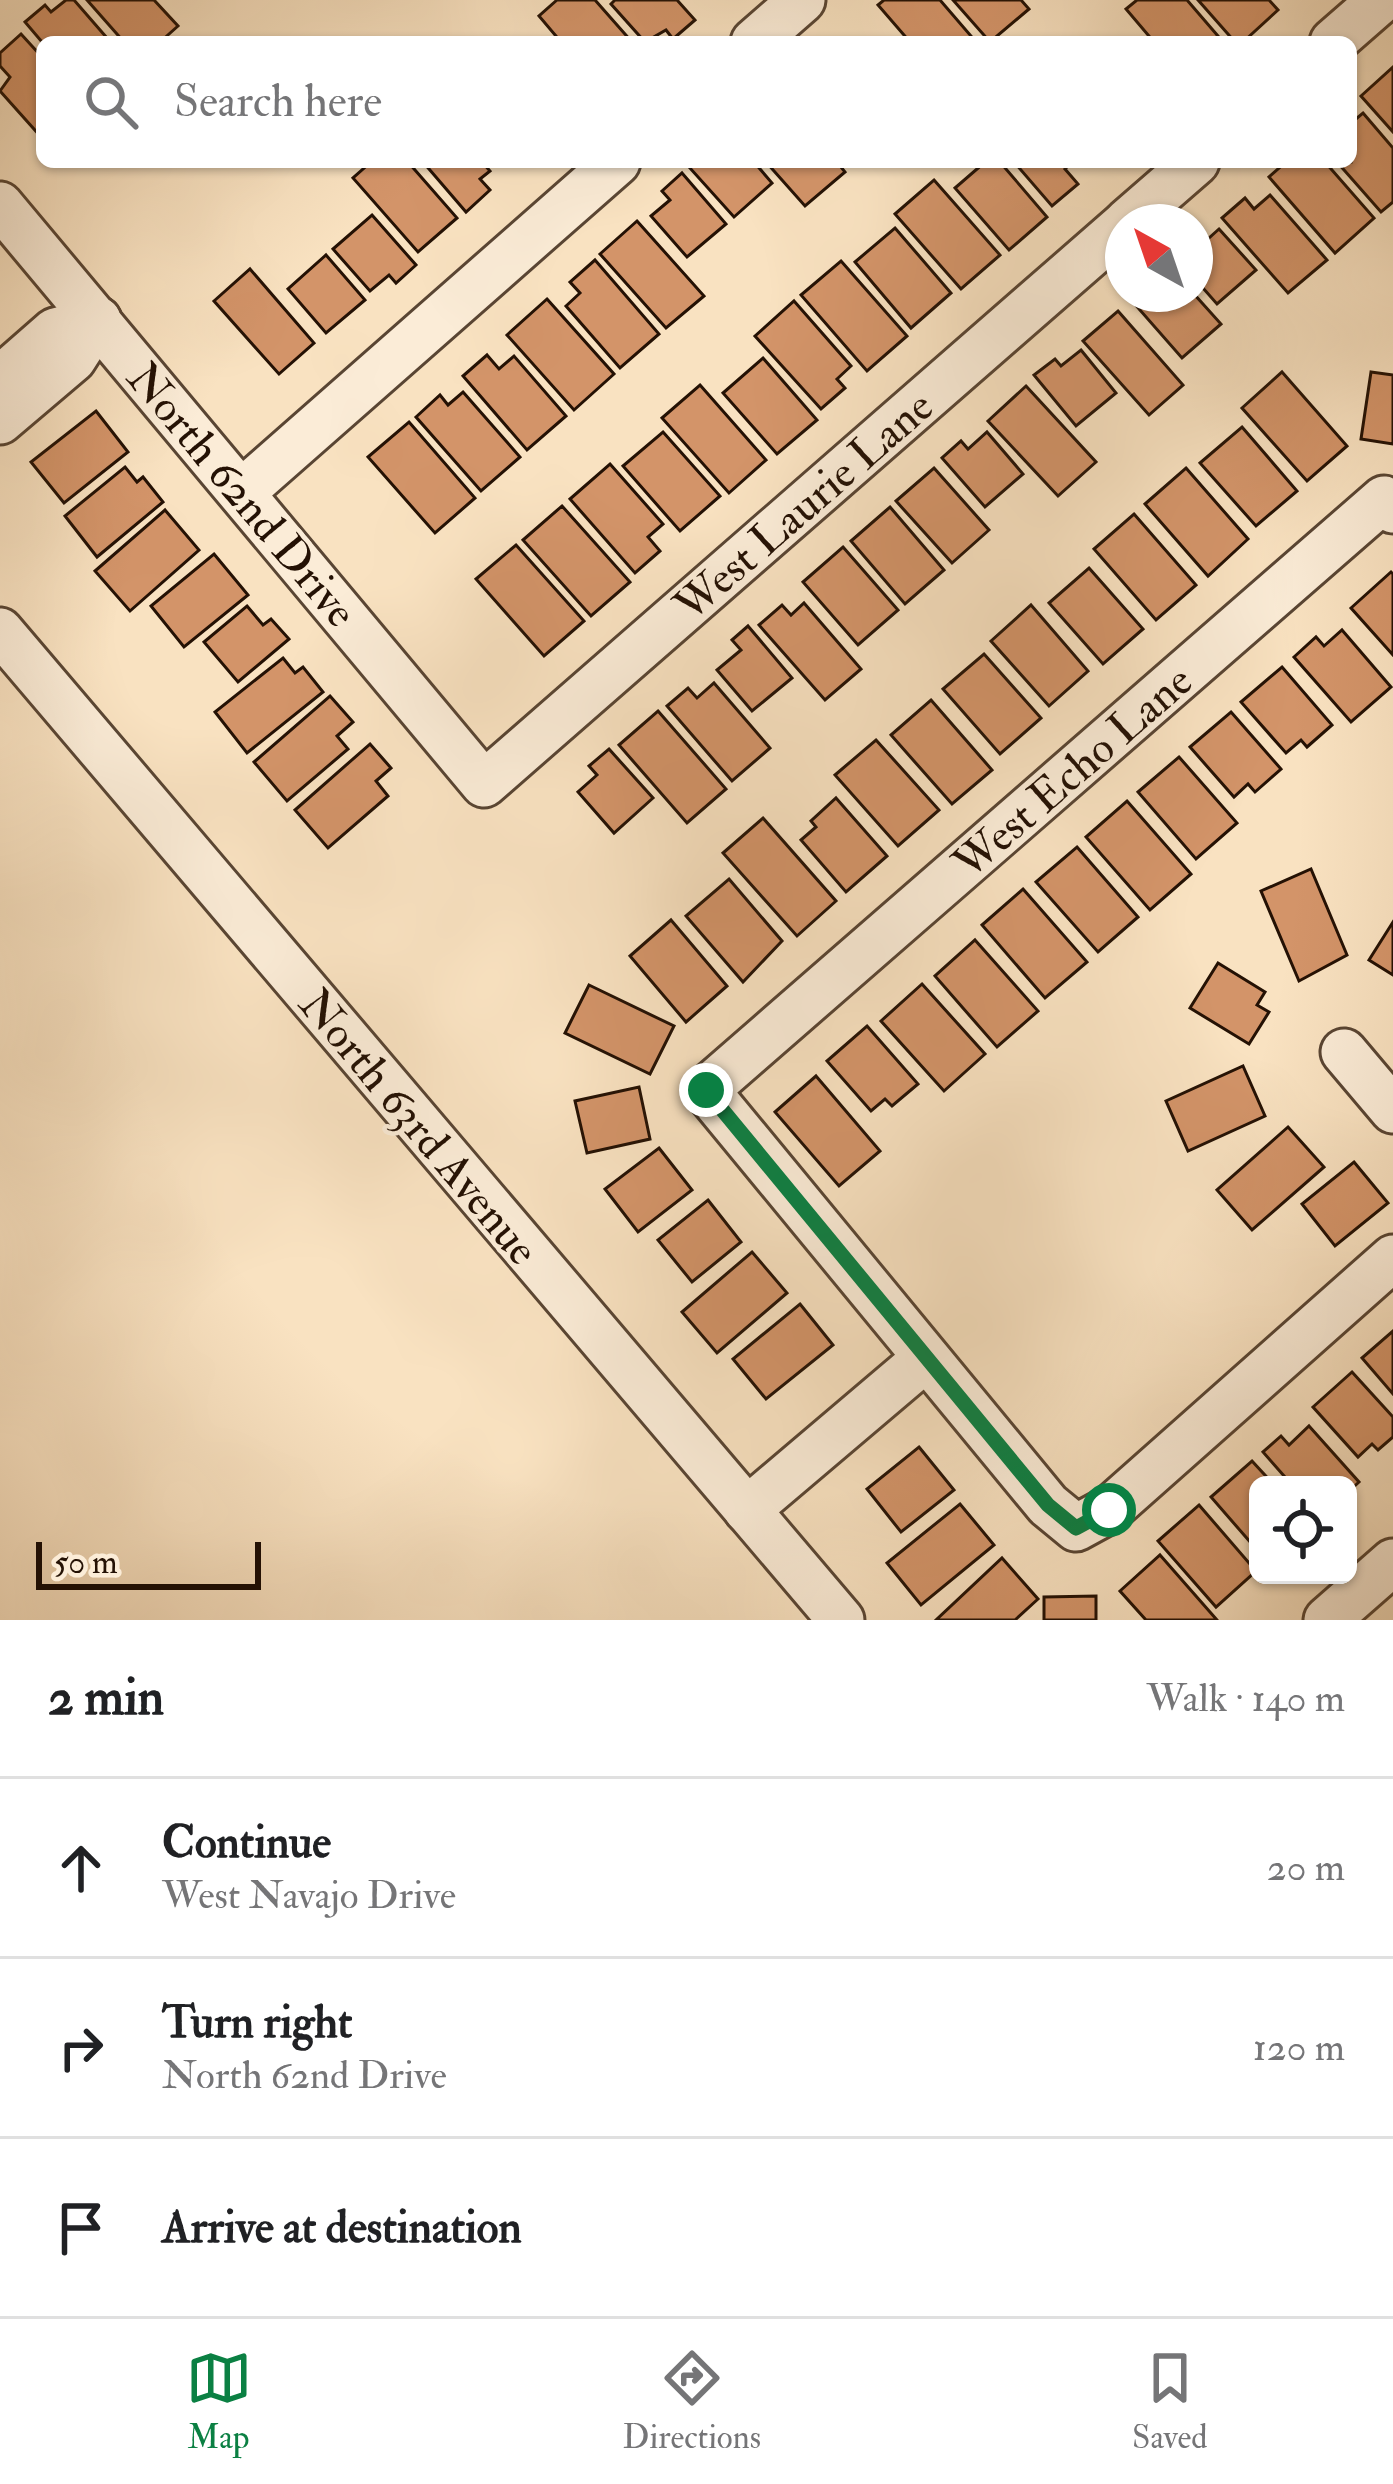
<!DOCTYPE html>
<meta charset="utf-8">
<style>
:root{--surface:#fff;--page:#f2f2f2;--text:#202124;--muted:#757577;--line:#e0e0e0;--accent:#0b8043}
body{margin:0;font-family:"IM FELL Double Pica",serif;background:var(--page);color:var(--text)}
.controls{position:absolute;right:36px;bottom:36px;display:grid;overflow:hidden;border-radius:18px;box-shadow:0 3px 9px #0004}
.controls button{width:108px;height:108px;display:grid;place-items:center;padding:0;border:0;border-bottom:3px solid var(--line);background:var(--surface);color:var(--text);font:60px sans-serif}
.compass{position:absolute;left:1105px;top:204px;width:108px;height:108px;border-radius:50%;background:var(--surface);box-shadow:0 3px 9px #0004;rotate:320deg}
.scale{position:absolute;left:36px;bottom:30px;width:225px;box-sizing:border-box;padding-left:12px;border:6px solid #241104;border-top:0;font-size:33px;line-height:42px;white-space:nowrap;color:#241104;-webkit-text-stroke:9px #fbecd7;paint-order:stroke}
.stop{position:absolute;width:36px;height:36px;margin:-27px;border:9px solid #0b8043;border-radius:50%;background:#fff}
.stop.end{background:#0b8043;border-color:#fff;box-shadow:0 3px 12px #0008}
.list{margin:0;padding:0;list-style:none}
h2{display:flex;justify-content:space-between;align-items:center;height:156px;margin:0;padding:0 48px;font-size:51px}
h2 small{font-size:39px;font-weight:400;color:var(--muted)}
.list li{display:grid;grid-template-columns:78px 1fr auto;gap:36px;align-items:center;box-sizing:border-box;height:180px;padding:0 48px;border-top:3px solid var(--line)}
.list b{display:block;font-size:45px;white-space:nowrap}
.list p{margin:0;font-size:39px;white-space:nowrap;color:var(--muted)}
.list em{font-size:39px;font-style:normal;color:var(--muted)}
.icon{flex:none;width:66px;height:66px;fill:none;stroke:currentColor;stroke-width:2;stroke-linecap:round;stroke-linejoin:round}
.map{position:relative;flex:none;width:1393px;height:1620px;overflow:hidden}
.search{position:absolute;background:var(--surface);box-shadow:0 3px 9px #0004;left:36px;right:36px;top:36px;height:132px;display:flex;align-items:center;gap:30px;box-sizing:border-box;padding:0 42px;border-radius:18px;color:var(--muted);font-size:45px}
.sheet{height:696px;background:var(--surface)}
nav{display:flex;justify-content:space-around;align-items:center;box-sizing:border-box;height:168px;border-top:3px solid var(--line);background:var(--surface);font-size:33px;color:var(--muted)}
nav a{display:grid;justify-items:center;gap:6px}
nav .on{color:var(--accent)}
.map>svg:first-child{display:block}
</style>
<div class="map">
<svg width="1393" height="1620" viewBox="0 0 1393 1620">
<rect width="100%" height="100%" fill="#f9e2c1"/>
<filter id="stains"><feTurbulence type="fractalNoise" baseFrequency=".00167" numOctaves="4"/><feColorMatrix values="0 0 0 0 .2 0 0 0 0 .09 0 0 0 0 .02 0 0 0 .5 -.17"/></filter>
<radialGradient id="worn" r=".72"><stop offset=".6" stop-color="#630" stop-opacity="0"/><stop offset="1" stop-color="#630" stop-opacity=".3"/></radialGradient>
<g fill="#d39469" stroke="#241104" stroke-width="3">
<path d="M66,0H74L107,38L42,42L25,22L45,5L51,12Z"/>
<path d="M87,0H154L178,26L160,42H124Z"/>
<path d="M557,0H595L632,42H561L539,16Z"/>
<path d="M615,0H677L695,20L673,39L666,30L645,42L611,4Z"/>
<path d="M884,0H940L971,36L964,42H910L878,5Z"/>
<path d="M953,0H1021L1029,9L990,42Z"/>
<path d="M1137,0H1187L1218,36L1210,42H1154L1126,9Z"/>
<path d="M1198,0H1269L1278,10L1243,42H1235Z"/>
<path d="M21,34L42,57V138L0,91L10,77L0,66V53Z"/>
<path d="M1393,67V132L1361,96Z"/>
<path d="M1363,113L1393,148V202L1381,212L1337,162H1351V123Z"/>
<path d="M371,162H408L457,218L418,252L353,178Z"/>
<path d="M423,162H482L490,171L480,179L490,190L466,212Z"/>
<path d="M695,162H754L772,183L734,217L689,167Z"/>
<path d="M766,162H837L845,172L805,206Z"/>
<path d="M985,162H1000L1047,217L1009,250L955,188Z"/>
<path d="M1014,162H1072L1065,169L1078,184L1052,206Z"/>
<path d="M1286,162H1325L1374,218L1335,253L1269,177Z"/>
<path d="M682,173L726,224L687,257L651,216L670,200L662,191Z"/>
<path d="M934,180L1000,255L961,289L895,214Z"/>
<path d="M1270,195L1327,260L1288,293L1222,218L1245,198L1254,209Z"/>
<path d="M372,215L416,265L396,283L389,275L370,291L333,249Z"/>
<path d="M637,221L704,296L666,328L600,254Z"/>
<path d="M895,228L951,293L911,328L855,262Z"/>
<path d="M1219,229L1256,270L1217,304L1195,279V240L1200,246Z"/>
<path d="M326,255L365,300L326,333L288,289Z"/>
<path d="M595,260L659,334L620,368L566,306L580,293L570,282Z"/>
<path d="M841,261L907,336L867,371L801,295Z"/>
<path d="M250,269L314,343L279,374L214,301Z"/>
<path d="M1140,294H1194L1221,324L1182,358L1132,301Z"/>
<path d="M547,299L614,374L574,410L507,335Z"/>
<path d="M794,301L851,366L837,379L845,388L821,409L755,336Z"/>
<path d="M1118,311L1183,385L1149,415L1083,341Z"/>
<path d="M1081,350L1116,393L1076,426L1034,375L1055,359L1061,366Z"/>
<path d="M487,355L499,369L514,356L566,416L527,450L463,376Z"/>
<path d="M763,358L817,420L777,454L723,393Z"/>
<path d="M1282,372L1347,446L1307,481L1242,408Z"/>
<path d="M1371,372L1393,375V444L1361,439Z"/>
<path d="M700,385L766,460L729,493L662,418Z"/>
<path d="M1026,386L1096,462L1058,496L988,421Z"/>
<path d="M463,392L520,457L481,491L416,417L440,395L448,405Z"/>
<path d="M96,411L128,452L64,503L31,462Z"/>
<path d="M409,422L475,498L435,533L368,457Z"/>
<path d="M1242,427L1297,491L1256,526L1200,463Z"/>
<path d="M663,432L720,496L680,531L623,466Z"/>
<path d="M987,432L1023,474L985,507L942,458L961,441L968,449Z"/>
<path d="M610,464L663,524L648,537L660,551L635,573L570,499Z"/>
<path d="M125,467L137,482L143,477L163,502L97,557L65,516Z"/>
<path d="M934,468L989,530L952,563L896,501Z"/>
<path d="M1186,468L1248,539L1208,576L1145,504Z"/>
<path d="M562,506L630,582L591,616L523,540Z"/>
<path d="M890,507L944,570L905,604L851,541Z"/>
<path d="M165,510L199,550L130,611L95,571Z"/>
<path d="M1134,514L1196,585L1156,620L1094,549Z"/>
<path d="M516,545L584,621L544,656L476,579Z"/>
<path d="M843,547L898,610L858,645L803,582Z"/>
<path d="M214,554L248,595L184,647L151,606Z"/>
<path d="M1089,568L1143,629L1103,664L1049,603Z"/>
<path d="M1391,572L1393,574V655L1351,608Z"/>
<path d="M804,603L861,669L825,700L759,625L782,605L791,615Z"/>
<path d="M1031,605L1088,671L1049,706L991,641Z"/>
<path d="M247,606L263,625L271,619L289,639L238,682L204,642Z"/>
<path d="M748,626L792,678L752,711L717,670L741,650L732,640Z"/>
<path d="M1342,630L1391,687L1351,722L1294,657L1316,637L1324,646Z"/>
<path d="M984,654L1041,718L1000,754L943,689Z"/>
<path d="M283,658L295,673L303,667L323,692L247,753L215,712Z"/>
<path d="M1282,667L1332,725L1307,747L1301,740L1286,753L1241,702Z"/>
<path d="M714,683L770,748L732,781L667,706L688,688L697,698Z"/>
<path d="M330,696L353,722L337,736L348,749L287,801L254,762Z"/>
<path d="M931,700L992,770L952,804L891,735Z"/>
<path d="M658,711L726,789L687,823L619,745Z"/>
<path d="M1231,712L1281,769L1255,792L1248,784L1234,797L1190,747Z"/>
<path d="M876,740L939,810L898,846L835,775Z"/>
<path d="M370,744L391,768L376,781L388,796L328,848L295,810Z"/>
<path d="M609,749L653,798L614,833L578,792L597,775L589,766Z"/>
<path d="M1179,757L1237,823L1196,859L1138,792Z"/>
<path d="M836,798L887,856L846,892L801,840L816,827L811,821Z"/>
<path d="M1127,801L1191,874L1150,910L1086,837Z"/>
<path d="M763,818L836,901L797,936L723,853Z"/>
<path d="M1077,847L1138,917L1098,952L1036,882Z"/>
<path d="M1311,869L1347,955L1299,981L1261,891Z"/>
<path d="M729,879L782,941L743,982L686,916Z"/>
<path d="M1023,889L1087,962L1045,998L982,925Z"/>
<path d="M671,920L727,986L686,1022L630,956Z"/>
<path d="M1393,922V975L1369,960Z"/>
<path d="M975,940L1038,1011L997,1047L935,976Z"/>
<path d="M1218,963L1265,992L1257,1005L1269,1012L1249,1044L1190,1008Z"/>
<path d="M922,984L985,1054L944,1091L881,1021Z"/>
<path d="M589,985L674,1026L650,1074L565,1033Z"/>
<path d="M867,1026L918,1084L892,1106L885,1099L871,1111L827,1061Z"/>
<path d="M1243,1066L1265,1116L1188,1151L1166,1101Z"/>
<path d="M816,1076L880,1151L839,1186L775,1112Z"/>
<path d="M639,1087L650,1139L587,1153L575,1101Z"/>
<path d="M1288,1127L1324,1167L1252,1230L1217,1190Z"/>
<path d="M659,1148L692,1190L638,1232L605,1189Z"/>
<path d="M1354,1162L1388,1203L1335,1246L1302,1204Z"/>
<path d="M708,1200L741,1242L692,1282L658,1240Z"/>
<path d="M752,1252L787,1293L717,1353L682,1312Z"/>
<path d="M800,1304L833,1345L766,1399L733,1359Z"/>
<path d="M1393,1331V1394L1362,1358Z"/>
<path d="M1352,1372L1393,1417V1437L1378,1450L1372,1444L1358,1457L1313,1407Z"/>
<path d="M1309,1426L1359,1482L1348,1492V1485H1292L1263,1452L1281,1436L1289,1445Z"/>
<path d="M919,1447L954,1490L901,1532L867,1489Z"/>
<path d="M1252,1461L1274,1485H1258V1551L1211,1497Z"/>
<path d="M960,1504L994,1545L921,1605L887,1563Z"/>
<path d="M1199,1505L1256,1571L1216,1607L1158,1541Z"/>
<path d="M1160,1555L1217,1620H1146L1120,1591Z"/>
<path d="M1002,1558L1038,1599L1015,1620H936Z"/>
<path d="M1096,1596V1620H1044V1597Z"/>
</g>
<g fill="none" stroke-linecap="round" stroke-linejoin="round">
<g stroke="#594533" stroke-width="51">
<g id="minor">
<path d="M754,42L802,0"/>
<path d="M1333,42L1381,0"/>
<path d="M0,205L484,784L1123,226"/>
<path d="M1127,222L1196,162"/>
<path d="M0,379L55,331L98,320"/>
<path d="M0,421L73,359L98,320"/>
<path d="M242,492L617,162"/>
<path d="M1393,510L1384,499L706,1090L1048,1505L1076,1528L1109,1510L1393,1258"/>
<path d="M0,631L841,1620"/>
<path d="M1344,1052L1393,1110"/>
<path d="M747,1510L926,1358"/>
<path d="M1327,1620L1393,1562"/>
</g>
</g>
<use href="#minor" stroke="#fbecd7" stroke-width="45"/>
</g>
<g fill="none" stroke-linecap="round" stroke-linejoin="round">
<path stroke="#0b8043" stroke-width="15" d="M706,1090L1048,1505L1076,1528L1109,1510"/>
</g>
<g text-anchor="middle" stroke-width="9" stroke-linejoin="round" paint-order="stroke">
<g font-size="45" fill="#241104" stroke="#fbecd7">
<text transform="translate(243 494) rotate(50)" y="16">North 62nd Drive</text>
<text transform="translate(803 505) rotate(-41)" y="16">West Laurie Lane</text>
<text transform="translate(1072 771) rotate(-41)" y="16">West Echo Lane</text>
<text transform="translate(420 1126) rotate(50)" y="16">North 63rd Avenue</text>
</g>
</g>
<rect width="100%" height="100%" filter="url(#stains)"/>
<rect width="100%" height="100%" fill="url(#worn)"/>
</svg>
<div class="controls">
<button><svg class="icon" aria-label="locate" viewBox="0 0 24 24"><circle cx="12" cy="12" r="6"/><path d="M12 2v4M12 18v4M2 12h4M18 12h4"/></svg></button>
</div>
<svg class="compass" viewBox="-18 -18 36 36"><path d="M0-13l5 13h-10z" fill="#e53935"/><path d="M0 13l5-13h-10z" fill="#757577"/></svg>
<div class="scale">50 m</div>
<div class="stop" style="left:1109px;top:1510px"></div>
<div class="stop end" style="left:706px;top:1090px"></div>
<div class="search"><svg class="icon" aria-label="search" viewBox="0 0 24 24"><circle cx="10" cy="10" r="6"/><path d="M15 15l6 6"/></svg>Search here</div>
</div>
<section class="sheet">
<h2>2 min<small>Walk · 140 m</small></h2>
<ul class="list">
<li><svg class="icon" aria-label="ahead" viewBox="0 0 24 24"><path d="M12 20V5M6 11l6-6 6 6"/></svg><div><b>Continue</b><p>West Navajo Drive</p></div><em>20 m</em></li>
<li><svg class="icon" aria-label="right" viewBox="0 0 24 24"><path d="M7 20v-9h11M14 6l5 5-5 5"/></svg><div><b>Turn right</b><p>North 62nd Drive</p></div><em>120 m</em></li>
<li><svg class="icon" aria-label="arrive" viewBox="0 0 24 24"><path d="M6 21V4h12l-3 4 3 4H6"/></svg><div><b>Arrive at destination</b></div></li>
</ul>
</section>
<nav>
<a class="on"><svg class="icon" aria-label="map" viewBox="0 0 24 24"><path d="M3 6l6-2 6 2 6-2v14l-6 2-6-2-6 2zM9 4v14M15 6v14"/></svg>Map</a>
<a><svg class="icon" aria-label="directions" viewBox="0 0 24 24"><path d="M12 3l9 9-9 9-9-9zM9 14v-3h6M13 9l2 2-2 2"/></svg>Directions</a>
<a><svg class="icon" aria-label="saved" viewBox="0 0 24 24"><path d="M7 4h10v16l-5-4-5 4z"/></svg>Saved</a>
</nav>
